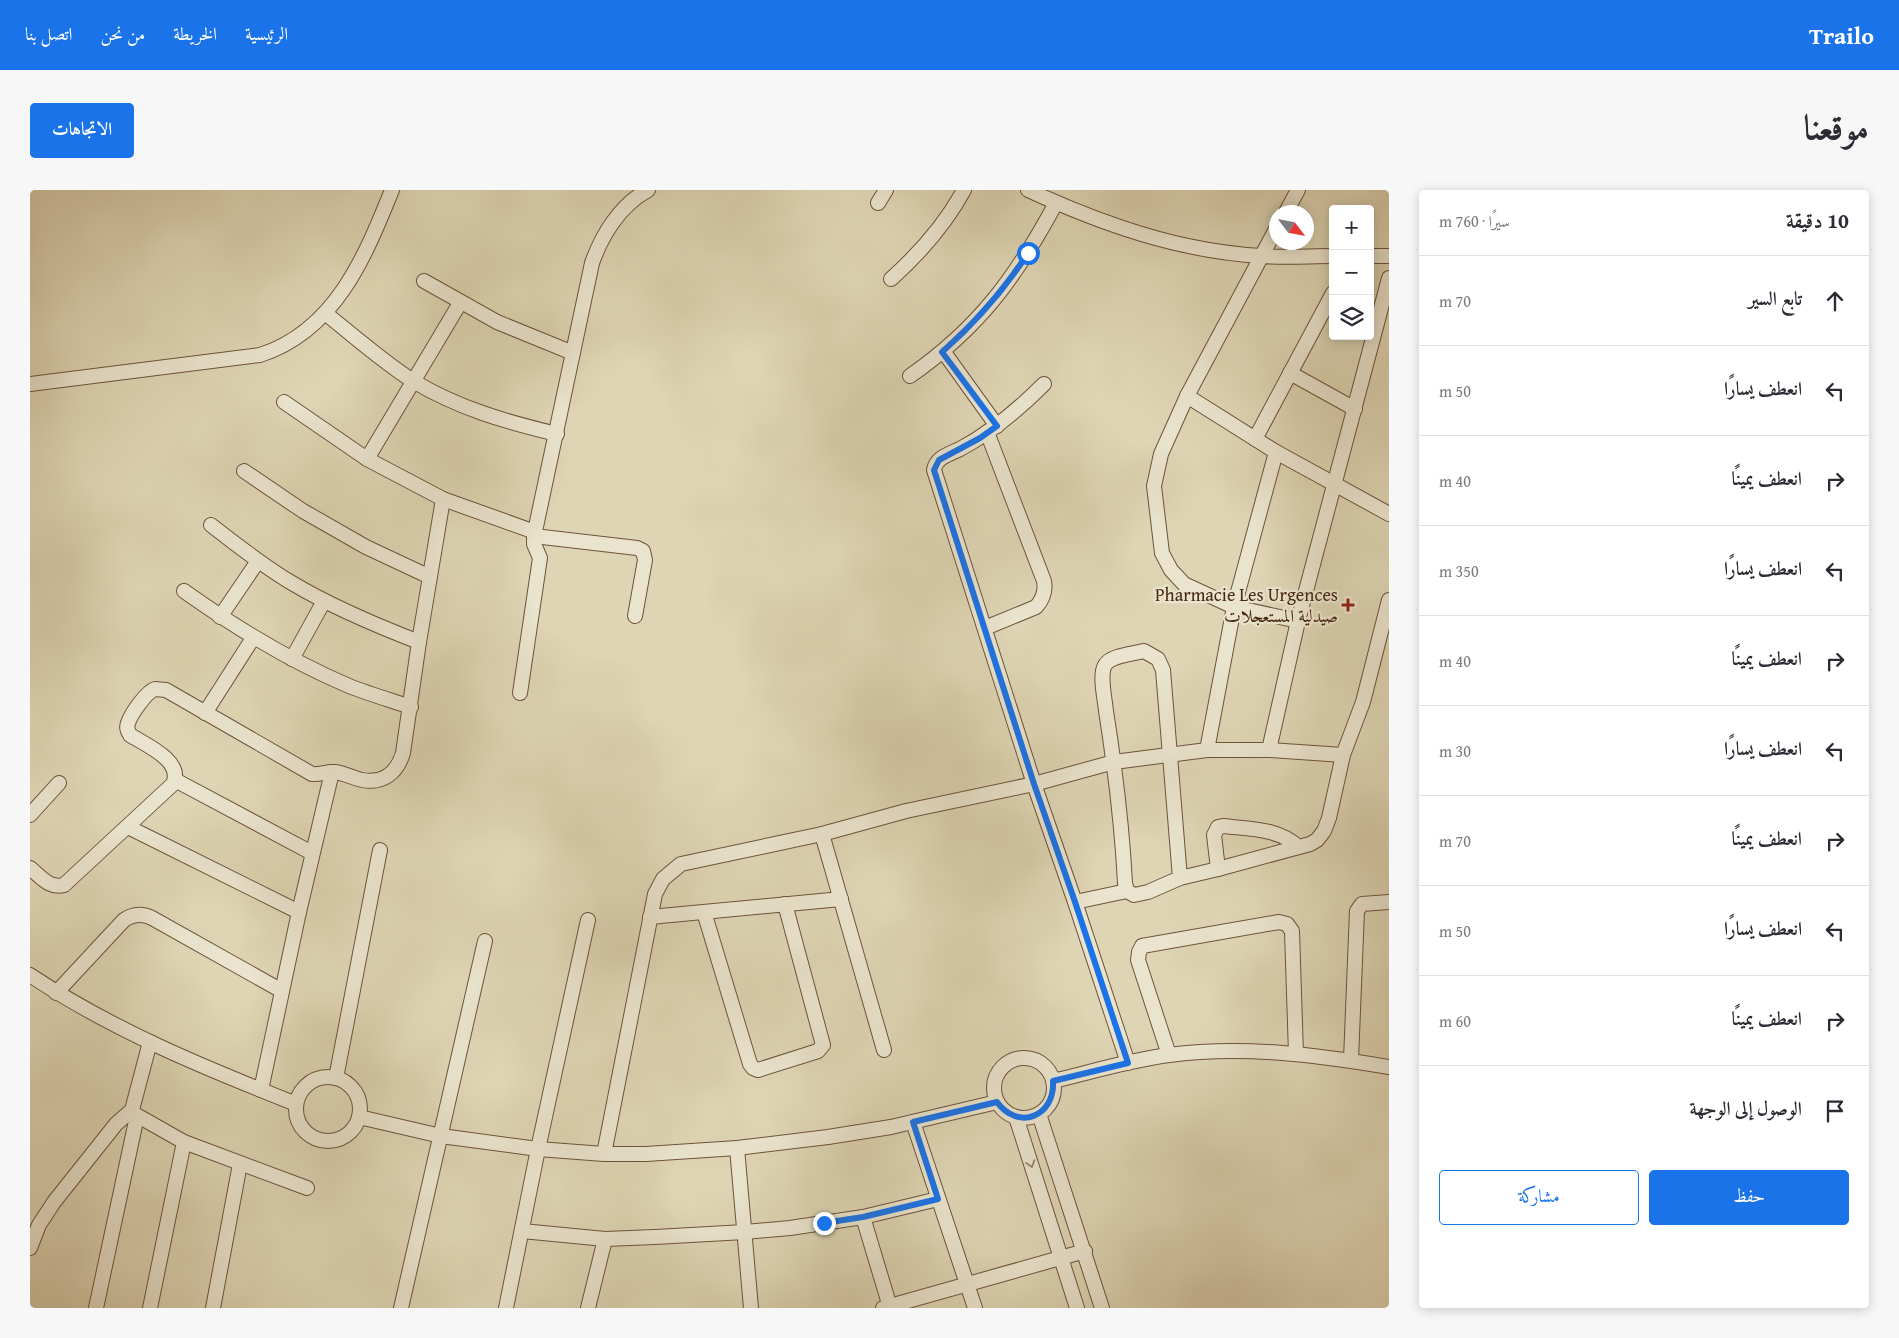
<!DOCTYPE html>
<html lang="ar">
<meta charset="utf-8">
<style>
:root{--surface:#fff;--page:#f7f7f7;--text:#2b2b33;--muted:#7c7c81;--line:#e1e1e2;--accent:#1a73e8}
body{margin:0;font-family:"Gentium Book Plus",Amiri,serif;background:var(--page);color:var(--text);direction:rtl}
.controls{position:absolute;right:15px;top:15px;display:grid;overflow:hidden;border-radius:5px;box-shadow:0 2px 12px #0003}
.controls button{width:45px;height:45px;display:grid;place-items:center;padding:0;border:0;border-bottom:1px solid var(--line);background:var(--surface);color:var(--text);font:25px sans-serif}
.compass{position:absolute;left:1239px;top:15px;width:45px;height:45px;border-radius:50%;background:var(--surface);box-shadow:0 2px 12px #0003;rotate:122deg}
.stop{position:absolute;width:15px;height:15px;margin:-11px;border:4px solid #1a73e8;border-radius:50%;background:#fff}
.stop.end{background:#1a73e8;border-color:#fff;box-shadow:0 1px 5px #0008}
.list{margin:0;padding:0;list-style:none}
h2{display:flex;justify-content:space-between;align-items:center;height:65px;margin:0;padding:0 20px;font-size:21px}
h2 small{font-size:16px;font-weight:400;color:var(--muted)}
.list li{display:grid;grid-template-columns:32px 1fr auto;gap:15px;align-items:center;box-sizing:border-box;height:90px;padding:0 20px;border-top:1px solid var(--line)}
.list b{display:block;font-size:19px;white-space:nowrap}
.list em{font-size:16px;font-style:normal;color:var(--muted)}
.actions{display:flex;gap:10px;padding:15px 20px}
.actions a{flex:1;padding:11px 0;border:1px solid var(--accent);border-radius:5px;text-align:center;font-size:18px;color:var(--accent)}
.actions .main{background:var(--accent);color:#fff}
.icon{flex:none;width:28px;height:28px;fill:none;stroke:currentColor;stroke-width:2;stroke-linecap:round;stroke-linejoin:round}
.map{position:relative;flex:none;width:1359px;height:1118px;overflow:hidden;direction:ltr;border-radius:5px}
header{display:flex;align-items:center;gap:30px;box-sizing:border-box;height:70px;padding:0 25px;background:var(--accent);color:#fff}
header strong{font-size:24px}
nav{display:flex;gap:28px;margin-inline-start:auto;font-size:18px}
.intro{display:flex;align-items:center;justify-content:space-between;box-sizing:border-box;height:120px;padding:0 30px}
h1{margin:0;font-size:35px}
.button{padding:12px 22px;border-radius:5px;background:var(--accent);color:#fff;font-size:18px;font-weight:700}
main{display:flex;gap:30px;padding:0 30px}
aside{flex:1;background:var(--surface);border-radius:5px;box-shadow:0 2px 12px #0003}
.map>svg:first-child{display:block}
</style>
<header>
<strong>Trailo</strong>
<nav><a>الرئيسية</a><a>الخريطة</a><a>من نحن</a><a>اتصل بنا</a></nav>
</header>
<div class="intro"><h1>موقعنا</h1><a class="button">الاتجاهات</a></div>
<main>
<aside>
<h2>10 دقيقة<small>سيرًا · 760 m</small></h2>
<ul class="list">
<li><svg class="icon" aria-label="ahead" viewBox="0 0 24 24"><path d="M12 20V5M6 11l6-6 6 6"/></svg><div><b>تابع السير</b></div><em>70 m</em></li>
<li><svg class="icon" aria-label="left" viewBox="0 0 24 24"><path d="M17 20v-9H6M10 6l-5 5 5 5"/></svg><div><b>انعطف يسارًا</b></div><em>50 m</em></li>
<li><svg class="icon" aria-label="right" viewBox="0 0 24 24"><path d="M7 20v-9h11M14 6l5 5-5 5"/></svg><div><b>انعطف يمينًا</b></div><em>40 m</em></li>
<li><svg class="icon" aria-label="left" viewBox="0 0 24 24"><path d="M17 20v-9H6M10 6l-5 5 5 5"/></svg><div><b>انعطف يسارًا</b></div><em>350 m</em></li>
<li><svg class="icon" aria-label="right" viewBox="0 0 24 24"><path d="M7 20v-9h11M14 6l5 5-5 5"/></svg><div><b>انعطف يمينًا</b></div><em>40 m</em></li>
<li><svg class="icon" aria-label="left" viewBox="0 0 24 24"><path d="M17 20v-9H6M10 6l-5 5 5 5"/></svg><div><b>انعطف يسارًا</b></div><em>30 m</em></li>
<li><svg class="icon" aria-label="right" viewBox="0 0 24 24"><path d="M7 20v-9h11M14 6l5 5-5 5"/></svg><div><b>انعطف يمينًا</b></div><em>70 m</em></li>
<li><svg class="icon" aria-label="left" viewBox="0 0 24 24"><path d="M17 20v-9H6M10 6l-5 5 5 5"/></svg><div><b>انعطف يسارًا</b></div><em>50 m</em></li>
<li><svg class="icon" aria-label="right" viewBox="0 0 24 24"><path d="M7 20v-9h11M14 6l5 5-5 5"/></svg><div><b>انعطف يمينًا</b></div><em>60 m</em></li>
<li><svg class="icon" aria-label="arrive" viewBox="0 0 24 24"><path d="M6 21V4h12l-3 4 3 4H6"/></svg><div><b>الوصول إلى الوجهة</b></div></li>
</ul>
<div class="actions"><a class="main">حفظ</a><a>مشاركة</a></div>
</aside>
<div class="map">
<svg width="1359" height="1118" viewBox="0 0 1359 1118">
<rect width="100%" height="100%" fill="#ded5b4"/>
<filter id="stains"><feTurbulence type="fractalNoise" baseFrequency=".004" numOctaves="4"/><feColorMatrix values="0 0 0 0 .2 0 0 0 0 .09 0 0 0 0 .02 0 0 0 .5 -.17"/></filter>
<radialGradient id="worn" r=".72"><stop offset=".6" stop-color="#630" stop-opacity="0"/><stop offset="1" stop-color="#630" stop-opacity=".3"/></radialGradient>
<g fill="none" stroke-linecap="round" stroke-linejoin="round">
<g stroke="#6e533a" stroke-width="16">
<g id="minor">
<path d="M998,0C1072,34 1148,61 1231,66C1254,68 1279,66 1303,66"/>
<path d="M848,13L856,0"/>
<path d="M1256,22L1268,0"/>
<path d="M1246,39L1157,206L1131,264L1124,296L1132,363L1141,380L1154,394L1204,417L1268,431"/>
<path d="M1340,66H1359"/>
<path d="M861,89C890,63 915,35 934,0"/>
<path d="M394,91L467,132L543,163"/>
<path d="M295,123C324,146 352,171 383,191C428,218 476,232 527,244"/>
<path d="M913,161L967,236"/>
<path d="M1260,183L1325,219"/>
<path d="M880,186C950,137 986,87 1026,13"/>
<path d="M0,194L230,165C305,141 335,67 362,0"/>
<path d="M1014,194C989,219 962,242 930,259C920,264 906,267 904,280L1004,594L1045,712L1098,873"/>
<path d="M1157,206L1246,262L1359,324"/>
<path d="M254,212L337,269L413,309L505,342"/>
<path d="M1225,249L1303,103"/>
<path d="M337,269L430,113"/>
<path d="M214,281L273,321L336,357L400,387"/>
<path d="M181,335C207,355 233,376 262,393C302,417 345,435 389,452"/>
<path d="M504,346L607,358L613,361L615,370L605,426"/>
<path d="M154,401C206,438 260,471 319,496C339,504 360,510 381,517"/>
<path d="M190,427L228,371"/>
<path d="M955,438L1006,417C1013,409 1016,401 1014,391L957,242"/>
<path d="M262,469L294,411"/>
<path d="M490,503L510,368L504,354V346L562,73C572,45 590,15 618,0"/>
<path d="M175,523L223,448"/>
<path d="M1177,560L1204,417L1246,262"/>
<path d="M1239,560L1268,431L1359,88"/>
<path d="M145,590L282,663"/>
<path d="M0,625L29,593"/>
<path d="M98,637L269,722"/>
<path d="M792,644L854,860"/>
<path d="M0,678C10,686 19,699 34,695L143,594C154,571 116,555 100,545C98,541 96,538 98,533C101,524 116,502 125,499L136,500L282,584C290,585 297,581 305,582C314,583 323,588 332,590C353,594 367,583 373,563L389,452L413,309"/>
<path d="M1188,679L1184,645L1188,637L1193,636C1218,639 1249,638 1268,657"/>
<path d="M1150,688L1133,480L1128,469L1114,461C1103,464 1081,465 1075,475C1069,485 1075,509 1076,521C1085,578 1092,635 1095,693L1097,701L1104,705L1118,702L1150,688L1188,679L1280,654L1287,650L1294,641L1299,628L1313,565L1333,512L1359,410"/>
<path d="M1045,712L1097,701"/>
<path d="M674,722L720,874L723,878L728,880L788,861L793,855L755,714"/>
<path d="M620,727L811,709"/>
<path d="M0,785C82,840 175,878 266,914"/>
<path d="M26,803L94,730C103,724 112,723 122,728L252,801"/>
<path d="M1139,865L1108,770L1109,762L1112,756L1249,732L1257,734L1262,741L1266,864"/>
<circle cx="994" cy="898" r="30"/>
<path d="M1321,870L1327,721L1332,714L1359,712"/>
<circle cx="298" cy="919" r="32"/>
<path d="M306,888L350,660"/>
<path d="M1023,891C1061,882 1100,870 1139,865C1212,855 1287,865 1359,877"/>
<path d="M231,900L269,722L302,582"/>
<path d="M101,922L154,952L277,998"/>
<path d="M1009,924L1072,1118"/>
<path d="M329,927L411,946L508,959L574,964H616L707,958L798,947L861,937L967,912"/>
<path d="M986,927L1047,1118"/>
<path d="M883,932L945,1118"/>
<path d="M707,958L721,1118"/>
<path d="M574,964L625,704L633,689L651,674L792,644L876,621L1004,594L1084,572L1177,560H1239L1313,565"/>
<path d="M833,1027L908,1009"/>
<path d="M492,1041L575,1049L625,1047L715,1042L760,1038L833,1027L860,1117"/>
<path d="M0,1058L9,1035L24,1012L86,934L102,920L120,852"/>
<path d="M66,1118L107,926"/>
<path d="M120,1118L154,952"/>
<path d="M183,1118L210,974"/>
<path d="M371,1118L455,751"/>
<path d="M476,1118L508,959L558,730"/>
<path d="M558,1118L575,1049"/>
<path d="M853,1118L1055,1061"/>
</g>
</g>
<use href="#minor" stroke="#eae4ce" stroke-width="14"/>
</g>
<defs><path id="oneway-chevron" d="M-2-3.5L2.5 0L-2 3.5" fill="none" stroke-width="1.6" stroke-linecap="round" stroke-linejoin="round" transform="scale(1.25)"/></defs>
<use stroke="#9a8670" href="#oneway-chevron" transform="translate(1001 974) rotate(72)"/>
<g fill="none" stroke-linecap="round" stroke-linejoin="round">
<path stroke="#1a73e8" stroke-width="6" d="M794,1033L833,1027L908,1009L883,932L967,912C988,941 1025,927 1023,891L1098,873L1045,712L1004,594L904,280L909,270L950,248L967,236L912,162C946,132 974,100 998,63"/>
</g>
<path fill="#8f2418" stroke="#eae4ce" stroke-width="2" d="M1315.5 407.5h5v5h5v5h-5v5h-5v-5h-5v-5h5z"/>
<g text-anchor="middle" stroke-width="4.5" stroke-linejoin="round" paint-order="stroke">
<g font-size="18" fill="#492812" stroke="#eae4ce" text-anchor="end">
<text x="1308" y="411">Pharmacie Les Urgences<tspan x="1308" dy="21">صيدلية المستعجلات</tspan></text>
</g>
</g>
<rect width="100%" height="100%" filter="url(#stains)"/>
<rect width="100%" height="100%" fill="url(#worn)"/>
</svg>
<div class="controls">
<button>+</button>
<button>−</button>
<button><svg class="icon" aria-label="layers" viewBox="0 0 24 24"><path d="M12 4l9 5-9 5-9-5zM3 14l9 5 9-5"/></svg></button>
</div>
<svg class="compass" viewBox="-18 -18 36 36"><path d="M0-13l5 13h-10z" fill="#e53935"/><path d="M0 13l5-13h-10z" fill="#7c7c81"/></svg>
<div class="stop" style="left:998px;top:63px"></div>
<div class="stop end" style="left:794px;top:1033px"></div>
</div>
</main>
